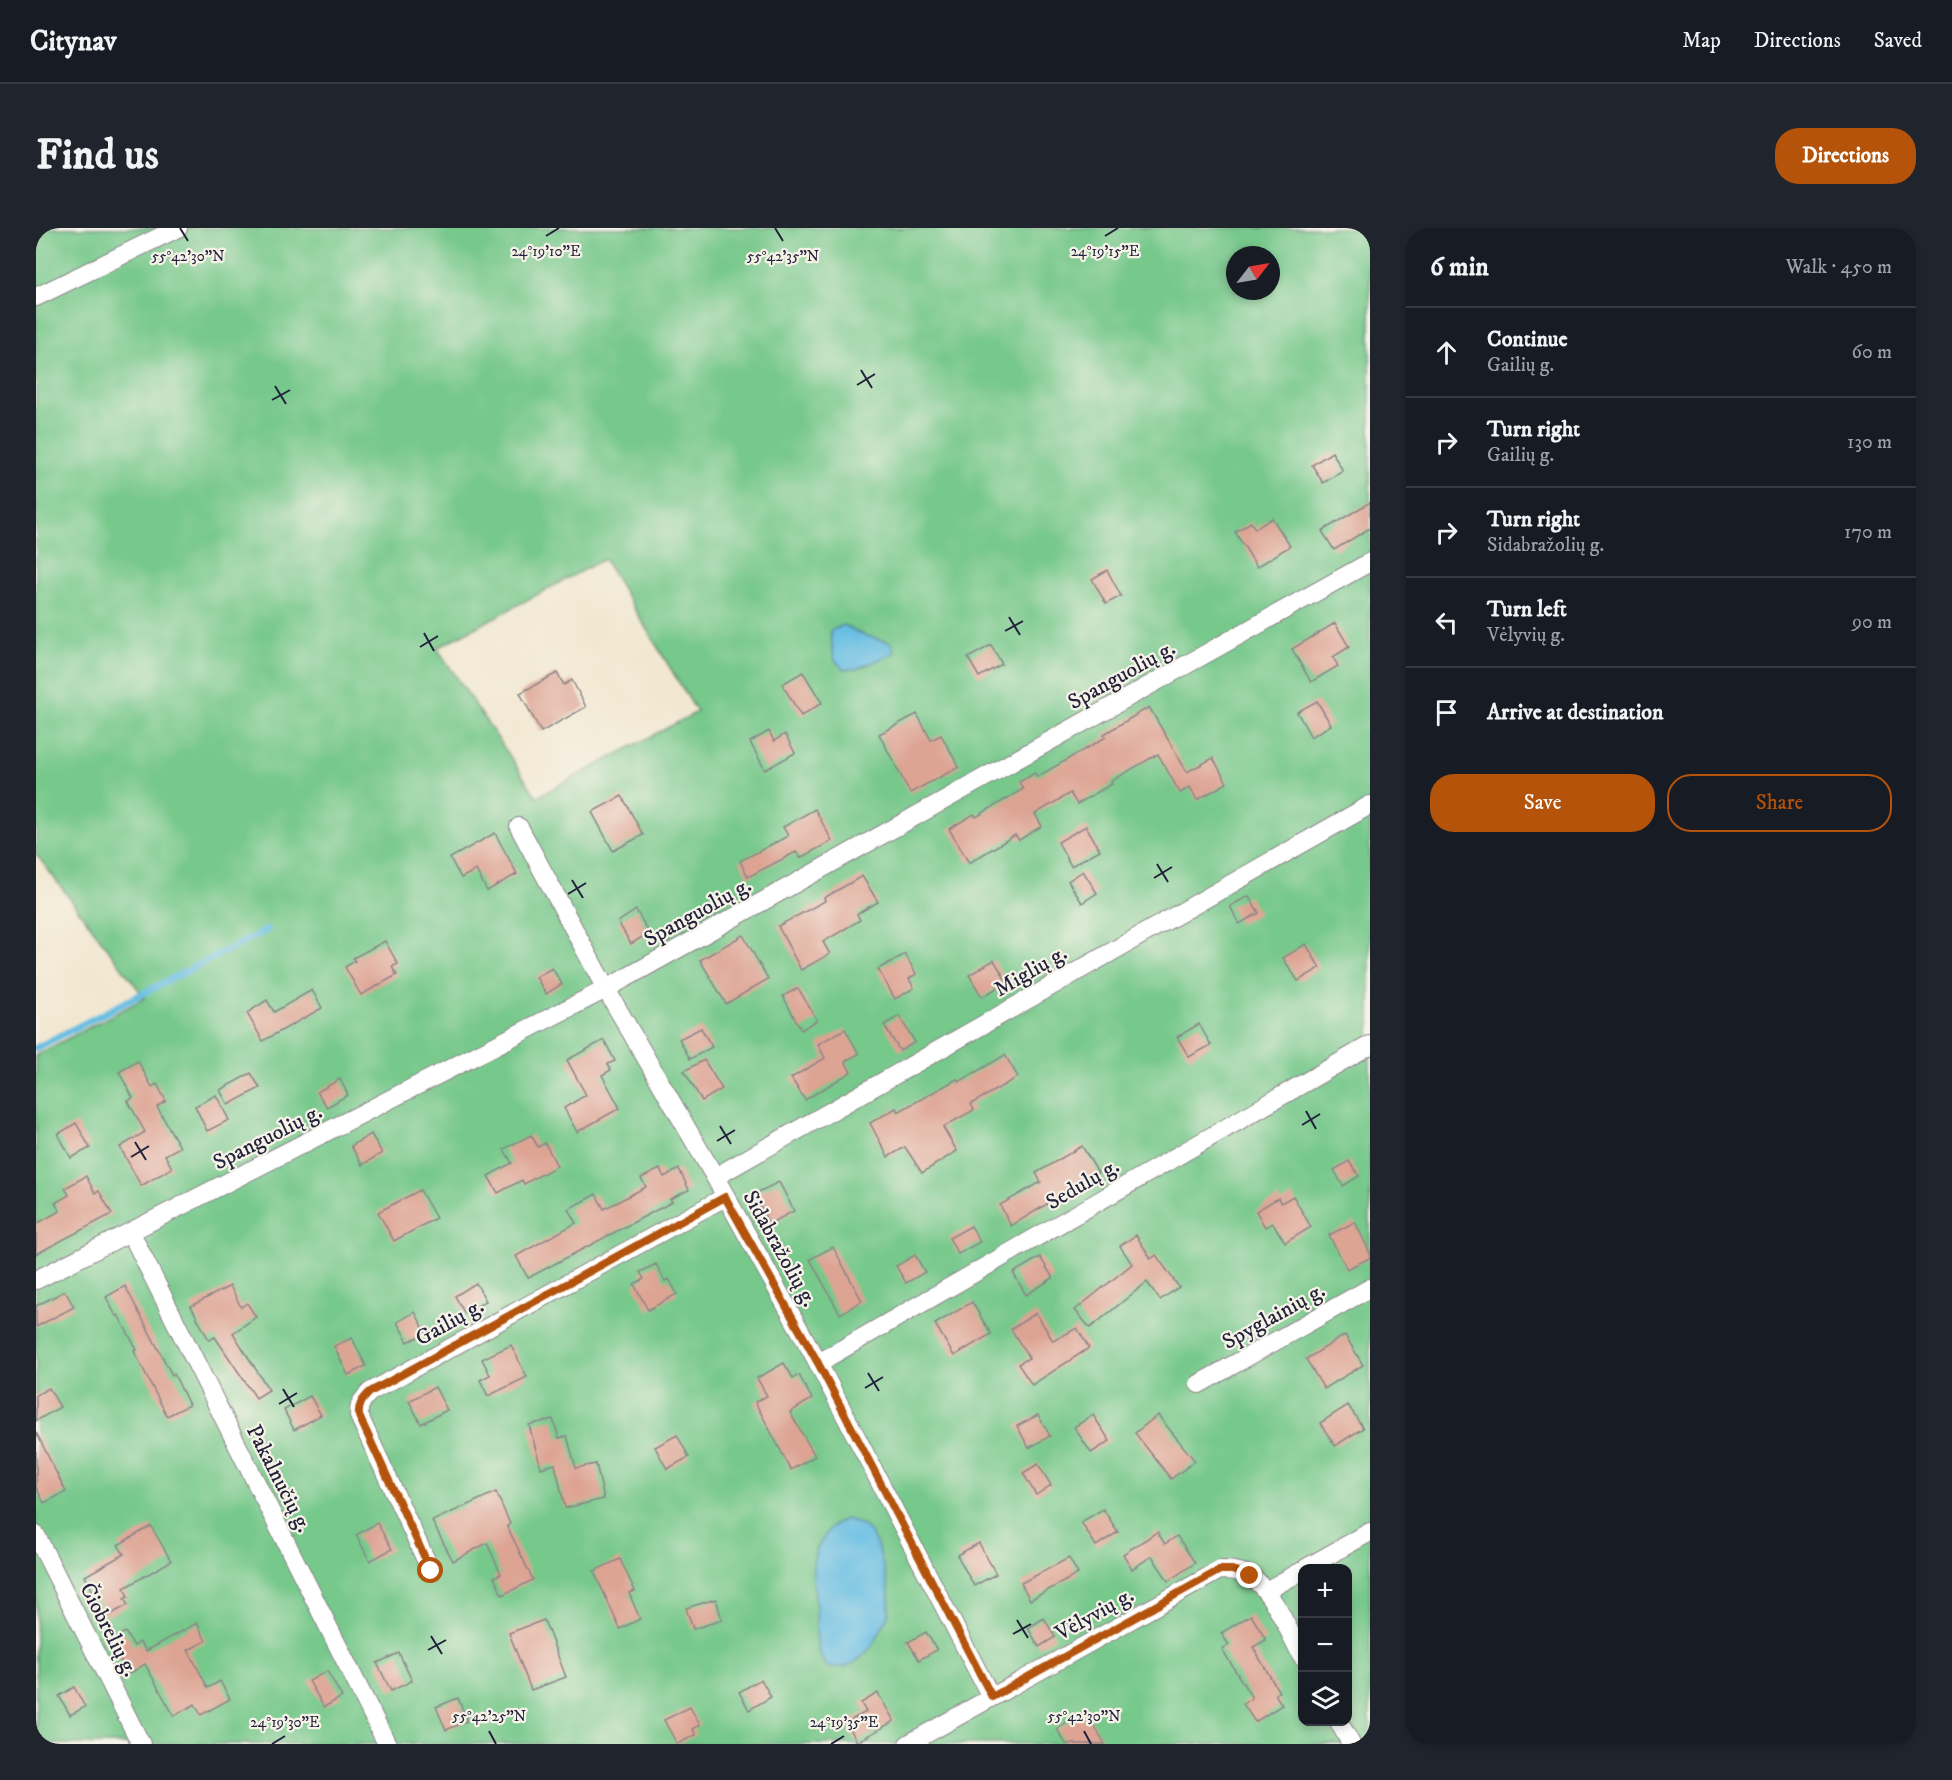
<!DOCTYPE html>
<meta charset="utf-8">
<style>
:root{--surface:#171b24;--page:#20242c;--text:#f1f3f6;--muted:#9ea1a6;--line:#363941;--accent:#b45309}
body{margin:0;font-family:"IM FELL DW Pica",serif;background:var(--page);color:var(--text)}
.controls{position:absolute;right:18px;bottom:18px;display:grid;overflow:hidden;border-radius:12px;box-shadow:0 3px 9px #0003}
.controls button{width:54px;height:54px;display:grid;place-items:center;padding:0;border:0;border-bottom:2px solid var(--line);background:var(--surface);color:var(--text);font:30px sans-serif}
.compass{position:absolute;left:1190px;top:18px;width:54px;height:54px;border-radius:50%;background:var(--surface);box-shadow:0 3px 9px #0003;rotate:59deg}
.stop{position:absolute;width:18px;height:18px;margin:-14px;border:4px solid #b45309;border-radius:50%;background:#fff}
.stop.end{background:#b45309;border-color:#fff;box-shadow:0 2px 6px #0008}
.list{margin:0;padding:0;list-style:none}
h2{display:flex;justify-content:space-between;align-items:center;height:78px;margin:0;padding:0 24px;font-size:26px}
h2 small{font-size:20px;font-weight:400;color:var(--muted)}
.list li{display:grid;grid-template-columns:39px 1fr auto;gap:18px;align-items:center;box-sizing:border-box;height:90px;padding:0 24px;border-top:2px solid var(--line)}
.list b{display:block;font-size:22px;white-space:nowrap}
.list p{margin:0;font-size:20px;white-space:nowrap;color:var(--muted)}
.list em{font-size:20px;font-style:normal;color:var(--muted)}
.actions{display:flex;gap:12px;padding:18px 24px}
.actions a{flex:1;padding:14px 0;border:2px solid var(--accent);border-radius:24px;text-align:center;font-size:21px;color:var(--accent)}
.actions .main{background:var(--accent);color:#fff}
.icon{flex:none;width:33px;height:33px;fill:none;stroke:currentColor;stroke-width:2;stroke-linecap:round;stroke-linejoin:round}
.map{position:relative;flex:none;width:1334px;height:1516px;overflow:hidden;border-radius:24px}
header{display:flex;align-items:center;gap:36px;box-sizing:border-box;height:84px;padding:0 30px;background:var(--surface);border-bottom:2px solid var(--line)}
header strong{font-size:28px}
nav{display:flex;gap:33px;margin-inline-start:auto;font-size:21px}
.intro{display:flex;align-items:center;justify-content:space-between;box-sizing:border-box;height:144px;padding:0 36px}
h1{margin:0;font-size:42px}
.button{padding:15px 27px;border-radius:24px;background:var(--accent);color:#fff;font-size:21px;font-weight:700}
main{display:flex;gap:36px;padding:0 36px}
aside{flex:1;background:var(--surface);border-radius:24px;box-shadow:0 3px 9px #0003}
.map>svg:first-child{display:block}
</style>
<header>
<strong>Citynav</strong>
<nav><a>Map</a><a>Directions</a><a>Saved</a></nav>
</header>
<div class="intro"><h1>Find us</h1><a class="button">Directions</a></div>
<main>
<div class="map">
<svg width="1334" height="1516" viewBox="0 0 1334 1516">
<rect width="100%" height="100%" fill="#f7f3e8"/>
<filter id="ink" filterUnits="userSpaceOnUse"><feTurbulence type="fractalNoise" baseFrequency=".0167" numOctaves="2"/><feDisplacementMap in="SourceGraphic" scale="12" xChannelSelector="R" yChannelSelector="G"/><feConvolveMatrix kernelMatrix="1 2 1 2 8 2 1 2 1" color-interpolation-filters="sRGB"/></filter>
<filter id="wash" filterUnits="userSpaceOnUse"><feTurbulence type="fractalNoise" baseFrequency=".008" numOctaves="4" result="noise"/><feDisplacementMap in="SourceGraphic" scale="24" xChannelSelector="R" yChannelSelector="G"/><feGaussianBlur stdDeviation="1.35" result="paint"/><feColorMatrix in="noise" values="0 0 0 0 0 0 0 0 0 0 0 0 0 0 0 0 0 1.4 0 .05"/><feComposite in="paint" operator="in"/></filter>
<g filter="url(#wash)">
<rect width="100%" height="100%" fill="#f2e8d1"/>
<path fill="#76c88b" stroke="#4c7563" stroke-width="1.5" fill-rule="evenodd" d="M0,0H1334V1516H0V827L109,770L0,626ZM1199,27H1235V63H1199ZM568,331L661,484L501,569L401,420ZM1266,1340H1312V1494H1266Z"/>
<g fill="#66bee3" stroke="#44708f" stroke-width="1.5">
<path d="M808,397L827,407L856,415L858,425L821,441H807L798,431L794,403Z"/>
<path d="M809,1291C818,1293 827,1296 833,1303C845,1318 855,1365 853,1383C852,1389 848,1395 846,1400C836,1422 817,1445 791,1439C777,1418 781,1405 780,1381C779,1353 770,1334 788,1309C794,1300 799,1295 809,1291Z"/>
</g>
<g fill="none" stroke-linecap="round" stroke-linejoin="round">
<path stroke="#66bee3" stroke-width="7" d="M0,820L231,702"/>
</g>
<g id="blocks">
<g fill="#dda393">
<path d="M1296,224L1307,243L1287,255L1276,237Z"/>
<path d="M1334,274V300L1298,322L1286,303Z"/>
<path d="M1236,290L1254,318L1221,339L1199,304L1215,294L1219,301Z"/>
<path d="M1071,342L1085,368L1070,376L1056,351Z"/>
<path d="M1299,395L1313,419L1297,429L1302,438L1275,454L1256,421Z"/>
<path d="M955,417L966,436L943,449L932,430Z"/>
<path d="M767,444L786,475L765,488L746,456Z"/>
<path d="M521,445L528,457L536,452L550,479L505,504L484,465Z"/>
<path d="M1281,473L1295,497L1275,509L1261,484Z"/>
<path d="M1113,479L1151,544L1177,530L1191,555L1161,572L1154,559L1144,565L1122,526L1075,553L1076,556L1041,576L1034,565L999,586L1006,598L983,612L979,607L933,635L913,601L938,586L940,589L987,561L983,554L999,545L1001,549L1070,509L1068,506Z"/>
<path d="M881,486L895,512L905,507L923,539L874,565L843,506Z"/>
<path d="M733,503L738,513L749,506L759,525L729,542L714,514Z"/>
<path d="M586,568L607,607L577,623L556,584Z"/>
<path d="M779,581L796,613L764,630L760,624L712,649L704,633L752,608L747,599Z"/>
<path d="M1050,598L1064,622L1035,638L1022,614Z"/>
<path d="M459,605L481,646L451,663L440,642L425,650L414,630Z"/>
<path d="M1047,643L1061,665L1046,675L1032,653Z"/>
<path d="M826,648L842,674L821,686L824,692L787,714L794,726L765,742L742,698L789,673L788,670Z"/>
<path d="M1213,668L1223,685L1203,696L1194,678Z"/>
<path d="M600,682L613,705L595,716L582,694Z"/>
<path d="M707,707L732,751L690,776L664,732Z"/>
<path d="M349,713L362,736L356,739L361,747L325,767L309,739L319,733L317,730Z"/>
<path d="M1270,716L1284,740L1262,753L1247,730Z"/>
<path d="M869,726L880,746L873,751L878,760L859,771L842,741Z"/>
<path d="M958,732L971,754L946,769L933,747Z"/>
<path d="M516,740L526,756L510,766L500,749Z"/>
<path d="M762,760L781,792L765,802L747,768Z"/>
<path d="M276,762L286,780L227,813L211,785L231,772L238,784Z"/>
<path d="M863,788L879,814L864,823L848,797Z"/>
<path d="M1163,796L1175,817L1153,829L1141,809Z"/>
<path d="M665,800L676,819L654,831L643,811Z"/>
<path d="M809,801L823,826L809,833L815,844L769,872L755,850L789,830L782,816Z"/>
<path d="M568,812L579,833L572,836L575,842L566,847L584,880L541,904L528,880L550,867L531,832Z"/>
<path d="M969,827L982,849L935,876L938,882L907,899L921,923L886,945L869,919L852,929L834,895L860,880L862,884L921,851L923,854Z"/>
<path d="M668,832L686,861L666,873L648,843Z"/>
<path d="M102,833L116,859L121,856L130,873L121,879L144,919L129,927L136,940L105,958L84,919L109,904L92,873L97,870L83,844Z"/>
<path d="M215,845L224,860L192,877L184,862Z"/>
<path d="M304,851L312,867L291,879L281,864Z"/>
<path d="M180,867L193,892L171,903L159,878Z"/>
<path d="M40,895L54,920L35,930L22,906Z"/>
<path d="M335,906L346,925L326,937L315,918Z"/>
<path d="M495,907L502,919L509,915L521,938L488,956L486,952L462,965L452,948L476,935L468,921Z"/>
<path d="M1046,918L1062,945L975,998L964,977L1005,954L1000,945Z"/>
<path d="M1313,933L1323,948L1307,958L1298,942Z"/>
<path d="M624,941L628,949L643,941L653,962L634,971L636,974L492,1050L480,1028L540,995L532,981L560,966L568,981L610,959L605,950Z"/>
<path d="M50,948L59,965L63,963L76,986L0,1026V996L24,983L19,975L33,967L29,960Z"/>
<path d="M743,954L758,983L733,996L718,966Z"/>
<path d="M384,962L400,990L358,1013L342,984Z"/>
<path d="M1257,968L1275,999L1249,1015L1237,995L1229,999L1220,983L1242,970L1245,975Z"/>
<path d="M1319,994L1334,1025V1030L1311,1041L1293,1007Z"/>
<path d="M935,998L944,1014L922,1026L913,1010Z"/>
<path d="M1100,1007L1115,1031L1120,1027L1143,1059L1124,1072L1111,1054L1054,1100L1039,1082L1096,1036L1084,1018Z"/>
<path d="M797,1019L826,1073L804,1086L774,1031Z"/>
<path d="M879,1027L889,1044L870,1055L860,1038Z"/>
<path d="M1004,1029L1017,1050L990,1067L977,1045Z"/>
<path d="M620,1036L629,1053L633,1051L641,1066L612,1082L598,1056L608,1051L604,1044Z"/>
<path d="M440,1055L450,1073L429,1086L419,1068Z"/>
<path d="M89,1058L136,1147L138,1146L153,1177L131,1188L98,1123L101,1122L82,1087L80,1088L70,1069Z"/>
<path d="M194,1058L205,1079L211,1075L220,1089L197,1105L233,1162L220,1170L179,1109L173,1112L155,1078Z"/>
<path d="M29,1063L38,1079L0,1099V1078Z"/>
<path d="M936,1074L955,1106L918,1128L899,1096Z"/>
<path d="M379,1084L390,1105L372,1114L361,1094Z"/>
<path d="M1000,1085L1017,1113L1041,1100L1053,1120L996,1157L982,1136L993,1130L975,1101Z"/>
<path d="M1309,1107L1327,1137L1288,1161L1270,1131Z"/>
<path d="M316,1110L330,1138L312,1147L298,1118Z"/>
<path d="M475,1117L491,1149L452,1168L444,1152L454,1147L446,1131Z"/>
<path d="M748,1135L757,1150L763,1147L776,1171L754,1184L779,1228L755,1242L719,1174L731,1168L721,1150Z"/>
<path d="M399,1159L411,1182L385,1196L373,1173Z"/>
<path d="M13,1160L24,1179L0,1193V1167Z"/>
<path d="M274,1168L285,1187L258,1202L248,1182Z"/>
<path d="M1312,1177L1327,1200L1299,1218L1284,1195Z"/>
<path d="M1002,1187L1014,1208L993,1220L981,1198Z"/>
<path d="M1057,1187L1074,1213L1055,1225L1038,1199Z"/>
<path d="M1122,1187L1159,1233L1135,1251L1099,1205Z"/>
<path d="M517,1191L523,1210L531,1208L540,1240L560,1236L568,1271L529,1280L519,1236L505,1240L493,1197Z"/>
<path d="M0,1204L30,1264L8,1275L0,1259Z"/>
<path d="M641,1207L653,1229L631,1241L619,1219Z"/>
<path d="M1002,1236L1015,1257L1000,1267L987,1245Z"/>
<path d="M460,1264L474,1296L471,1298L497,1352L466,1367L458,1349L465,1346L451,1315L417,1333L396,1293Z"/>
<path d="M1067,1281L1082,1304L1060,1318L1045,1294Z"/>
<path d="M341,1295L356,1321L334,1333L320,1307Z"/>
<path d="M115,1298L135,1333L88,1360L92,1369L88,1371L92,1377L70,1389L49,1348L88,1326L82,1317Z"/>
<path d="M1121,1304L1129,1316L1141,1308L1159,1335L1132,1353L1116,1328L1096,1341L1087,1326Z"/>
<path d="M943,1315L960,1346L938,1358L921,1327Z"/>
<path d="M1033,1330L1042,1346L994,1372L985,1355Z"/>
<path d="M584,1331L599,1363L593,1365L604,1391L584,1401L558,1343Z"/>
<path d="M680,1371L686,1392L657,1401L650,1380Z"/>
<path d="M1215,1387L1230,1412L1217,1419L1243,1464L1239,1466L1246,1477L1219,1494L1207,1476L1216,1470L1186,1421L1193,1417L1185,1405Z"/>
<path d="M1008,1390L1019,1409L1003,1419L992,1400Z"/>
<path d="M508,1392L530,1449L495,1462L473,1405Z"/>
<path d="M161,1395L170,1413L152,1422L172,1460L184,1453L194,1471L165,1487L159,1476L138,1488L109,1436L93,1446L73,1414L89,1404L98,1418L104,1414L110,1423Z"/>
<path d="M890,1404L901,1422L883,1432L872,1414Z"/>
<path d="M363,1425L376,1453L355,1463L341,1435Z"/>
<path d="M291,1443L306,1469L288,1479L273,1453Z"/>
<path d="M725,1451L735,1469L713,1482L703,1464Z"/>
<path d="M38,1459L49,1479L34,1487L23,1468Z"/>
<path d="M842,1465L858,1493L821,1514L811,1494L830,1484L825,1475Z"/>
<path d="M422,1470L431,1493L410,1502L400,1479Z"/>
<path d="M654,1479L664,1497L657,1501L660,1507L641,1516L628,1492Z"/>
<path d="M1050,1483L1069,1516H1030L1021,1501Z"/>
</g>
</g>
</g>
<g filter="url(#ink)">
<use href="#blocks" fill-opacity="0" stroke="#8a8586" stroke-width="1.5"/>
<g fill="none" stroke-linecap="round" stroke-linejoin="round">
<g stroke="#8a8586" stroke-width="20">
<g id="minor">
<path d="M0,69L142,0"/>
<path d="M483,599L570,761L679,949L782,1135L955,1469"/>
<path d="M679,949L1334,577"/>
<path d="M95,1005L351,1516"/>
<path d="M0,1052L570,761L1334,334"/>
<path d="M782,1135L1334,817"/>
<path d="M1163,1156L1334,1060"/>
<path d="M0,1307L105,1516"/>
<path d="M1270,1340L1334,1304"/>
<path d="M395,1343L323,1188C322,1177 326,1172 334,1164L689,969"/>
<path d="M1230,1363L1266,1343"/>
<path d="M1303,1494L1315,1516"/>
<path d="M872,1516L1184,1342C1195,1342 1207,1343 1216,1349C1238,1366 1253,1404 1266,1428"/>
</g>
</g>
<use href="#minor" stroke="#fff" stroke-width="18"/>
</g>
</g>
<g fill="none" stroke-linecap="round" stroke-linejoin="round" filter="url(#ink)">
<path stroke="#b45309" stroke-width="8" d="M395,1343L323,1188C322,1177 326,1172 334,1164L689,969L782,1135L956,1469L1184,1342H1196L1214,1348"/>
</g>
<path fill="none" stroke="#22223b" stroke-width="2" d="M144,0L152,13M739,0L747,13M510,8L523,0M1069,8L1082,0M825,142L836,160M821,157L839,146M239,158L250,176M236,172L254,162M973,389L984,407M969,403L987,393M388,405L398,423M384,419L402,408M1121,636L1132,654M1118,650L1136,639M536,652L547,670M532,666L550,655M1270,883L1280,901M1266,897L1284,886M684,898L695,916M681,913L699,902M99,914L110,932M95,929L113,918M832,1145L843,1163M829,1160L847,1149M247,1161L258,1179M243,1176L261,1165M981,1392L992,1410M977,1406L995,1396M395,1408L406,1426M392,1422L410,1412M453,1503L460,1516M1048,1503L1055,1516M236,1516L249,1508M795,1516L808,1508"/>
<g text-anchor="middle" stroke-width="4.5" stroke-linejoin="round" paint-order="stroke">
<g font-size="22" fill="#22223b" stroke="#f7f3e8">
<text transform="translate(1085 446) rotate(-29)" y="8">Spanguolių g.</text>
<text transform="translate(661 683) rotate(-29)" y="8">Spanguolių g.</text>
<text transform="translate(994 742) rotate(-30)" y="8">Miglių g.</text>
<text transform="translate(231 908) rotate(-27)" y="8">Spanguolių g.</text>
<text transform="translate(1046 955) rotate(-30)" y="8">Sedulų g.</text>
<text transform="translate(745 1020) rotate(61)" y="8">Sidabražolių g.</text>
<text transform="translate(1237 1087) rotate(-29)" y="8">Spyglainių g.</text>
<text transform="translate(413 1093) rotate(-29)" y="8">Gailių g.</text>
<text transform="translate(244 1250) rotate(63)" y="8">Pakalnučių g.</text>
<text transform="translate(1058 1385) rotate(-29)" y="8">Vėlyvių g.</text>
<text transform="translate(74 1401) rotate(63)" y="8">Čiobrelių g.</text>
</g>
</g>
<g font-size="15" text-anchor="middle" fill="#22223b" stroke="#f7f3e8" stroke-width="4.5" stroke-linejoin="round" paint-order="stroke">
<text x="510" y="28">24°19'10"E</text>
<text x="1069" y="28">24°19'15"E</text>
<text x="152" y="33">55°42'30"N</text>
<text x="747" y="33">55°42'35"N</text>
<text x="453" y="1493">55°42'25"N</text>
<text x="1048" y="1493">55°42'30"N</text>
<text x="249" y="1499">24°19'30"E</text>
<text x="808" y="1499">24°19'35"E</text>
</g>
</svg>
<div class="controls">
<button>+</button>
<button>−</button>
<button><svg class="icon" aria-label="layers" viewBox="0 0 24 24"><path d="M12 4l9 5-9 5-9-5zM3 14l9 5 9-5"/></svg></button>
</div>
<svg class="compass" viewBox="-18 -18 36 36"><path d="M0-13l5 13h-10z" fill="#e53935"/><path d="M0 13l5-13h-10z" fill="#9ea1a6"/></svg>
<div class="stop" style="left:395px;top:1343px"></div>
<div class="stop end" style="left:1214px;top:1348px"></div>
</div>
<aside>
<h2>6 min<small>Walk · 450 m</small></h2>
<ul class="list">
<li><svg class="icon" aria-label="ahead" viewBox="0 0 24 24"><path d="M12 20V5M6 11l6-6 6 6"/></svg><div><b>Continue</b><p>Gailių g.</p></div><em>60 m</em></li>
<li><svg class="icon" aria-label="right" viewBox="0 0 24 24"><path d="M7 20v-9h11M14 6l5 5-5 5"/></svg><div><b>Turn right</b><p>Gailių g.</p></div><em>130 m</em></li>
<li><svg class="icon" aria-label="right" viewBox="0 0 24 24"><path d="M7 20v-9h11M14 6l5 5-5 5"/></svg><div><b>Turn right</b><p>Sidabražolių g.</p></div><em>170 m</em></li>
<li><svg class="icon" aria-label="left" viewBox="0 0 24 24"><path d="M17 20v-9H6M10 6l-5 5 5 5"/></svg><div><b>Turn left</b><p>Vėlyvių g.</p></div><em>90 m</em></li>
<li><svg class="icon" aria-label="arrive" viewBox="0 0 24 24"><path d="M6 21V4h12l-3 4 3 4H6"/></svg><div><b>Arrive at destination</b></div></li>
</ul>
<div class="actions"><a class="main">Save</a><a>Share</a></div>
</aside>
</main>
